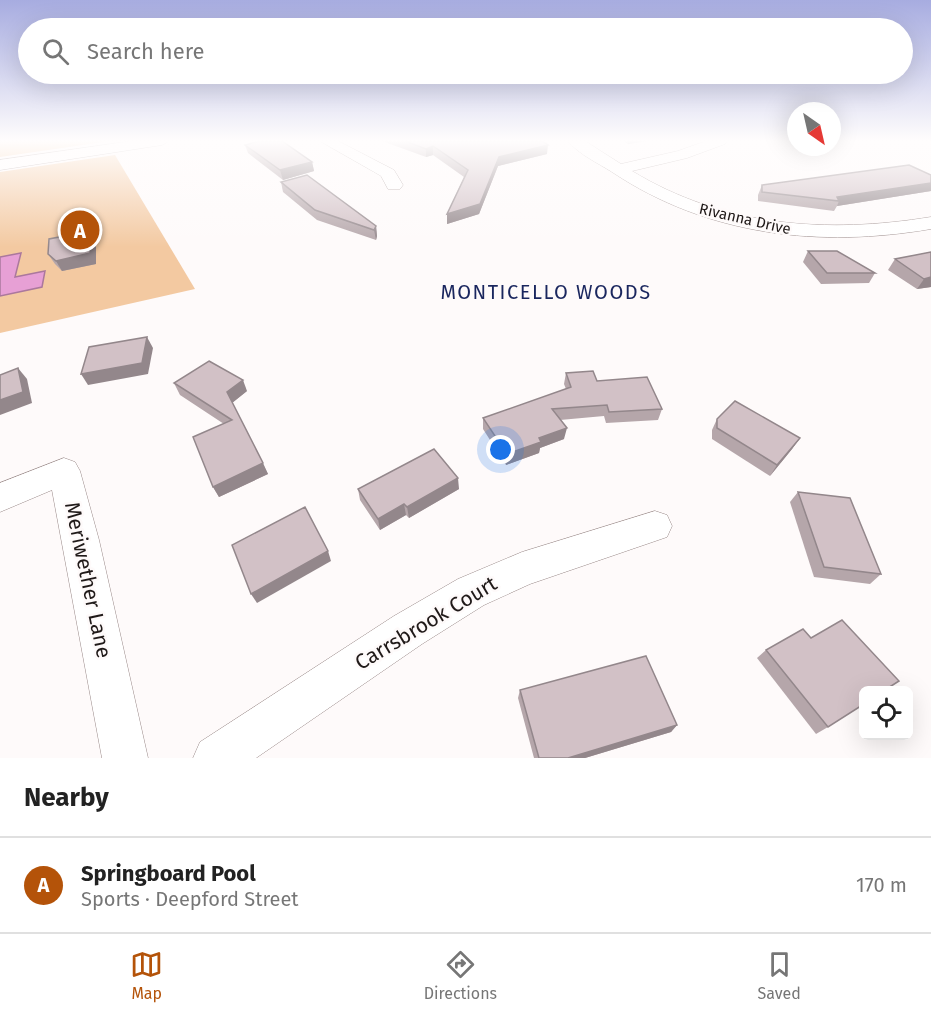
<!DOCTYPE html>
<meta charset="utf-8">
<style>
:root{--surface:#fff;--page:#f6f6f6;--text:#222;--muted:#767676;--line:#e0e0e0;--accent:#b45309}
body{margin:0;font-family:"Fira Sans",sans-serif;background:var(--page);color:var(--text)}
.controls{position:absolute;right:18px;bottom:18px;display:grid;overflow:hidden;border-radius:9px;box-shadow:0 6px 24px #0002}
.controls button{width:54px;height:54px;display:grid;place-items:center;padding:0;border:0;border-bottom:2px solid var(--line);background:var(--surface);color:var(--text);font:30px sans-serif}
.compass{position:absolute;left:787px;top:102px;width:54px;height:54px;border-radius:50%;background:var(--surface);box-shadow:0 6px 24px #0002;rotate:146deg}
.you{position:absolute;left:501px;top:450px;width:21px;height:21px;margin:-15px;border:4px solid #fff;border-radius:50%;background:#1a73e8;box-shadow:0 0 0 9px #1a73e833}
.badge{display:grid;place-items:center;width:39px;height:39px;border-radius:50%;background:var(--accent);color:#fff;font-size:20px;font-weight:700}
.pin{position:absolute;translate:-50% -50%;border:3px solid #fff;box-shadow:0 2px 6px #0006}
.list{margin:0;padding:0;list-style:none}
h2{display:flex;justify-content:space-between;align-items:center;height:78px;margin:0;padding:0 24px;font-size:26px}
h2 small{font-size:20px;font-weight:400;color:var(--muted)}
.list li{display:grid;grid-template-columns:39px 1fr auto;gap:18px;align-items:center;box-sizing:border-box;height:96px;padding:0 24px;border-top:2px solid var(--line)}
.list b{display:block;font-size:22px;white-space:nowrap}
.list p{margin:0;font-size:20px;white-space:nowrap;color:var(--muted)}
.list em{font-size:20px;font-style:normal;color:var(--muted)}
.icon{flex:none;width:33px;height:33px;fill:none;stroke:currentColor;stroke-width:2;stroke-linecap:round;stroke-linejoin:round}
.map{position:relative;flex:none;width:931px;height:758px;overflow:hidden}
.search{position:absolute;background:var(--surface);box-shadow:0 6px 24px #0002;left:18px;right:18px;top:18px;height:66px;display:flex;align-items:center;gap:15px;box-sizing:border-box;padding:0 21px;border-radius:33px;color:var(--muted);font-size:22px}
.sheet{height:174px;background:var(--surface)}
nav{display:flex;justify-content:space-around;align-items:center;box-sizing:border-box;height:84px;border-top:2px solid var(--line);background:var(--surface);font-size:16px;color:var(--muted)}
nav a{display:grid;justify-items:center;gap:3px}
nav .on{color:var(--accent)}
.map>svg:first-child{display:block}
</style>
<div class="map">
<svg width="931" height="758" viewBox="0 0 931 758">
<rect width="100%" height="100%" fill="#fefafa"/>
<g fill="#f3c9a1">
<path d="M0,141H110L0,157Z"/>
<path d="M115,155L195,289L0,333V172Z"/>
</g>
<path fill="#e7a0d5" stroke="#ab789d" stroke-width="1.5" d="M21,253L15,277L45,271L42,287L0,296V257Z"/>
<g fill="none" stroke-linecap="round" stroke-linejoin="round">
<g stroke="#998988" stroke-width="1">
<g id="minor">
<path d="M132,141H169L162,145L0,170V160Z"/>
<path d="M320,141H338L394,170L403,185L400,189H388L381,176Z"/>
<path d="M568,141H585L621,164L678,151L706,141H727L725,144L687,158L632,171C724,227 827,234 931,217V229C820,248 708,236 612,172C598,163 578,154 568,141Z"/>
<path d="M64,458L75,462L80,471L99,540L148,758H102L52,490L0,512V483Z"/>
<path d="M655,511L667,515L672,526L667,537L530,584L484,605L422,644L256,758H193L200,742L394,616L458,579L522,552Z"/>
</g>
</g>
<use href="#minor" fill="#fff" fill-rule="evenodd"/>
</g>
<g fill="#b5a6aa">
<path d="M382,141H542L547,154L498,166L479,214L447,224V214L464,177L433,155L426,157Z"/>
<path d="M623,141H647L628,144Z"/>
<path d="M245,145L312,162L314,171L283,180L248,153Z"/>
<path d="M931,175V191L837,206L834,211L758,201V195L762,185Z"/>
<path d="M281,182L376,226L377,236L376,240L317,220L283,192Z"/>
<path d="M96,241V264L62,271L55,264L48,254Z"/>
<path d="M808,251L875,273L869,283L821,284L803,262Z"/>
<path d="M931,252V287L917,289L888,270L895,259Z"/>
<path d="M566,373L597,381L662,409L658,420L606,423L604,416L560,420L564,439L540,448L539,453L506,465L483,429V418L566,389L564,384Z"/>
<path d="M174,383L247,391L232,403L268,474L219,497L213,487L224,424L180,395Z"/>
<path d="M717,419L800,438L792,449L770,476L712,439V430Z"/>
<path d="M358,489H459L409,518L406,515L380,530L360,500Z"/>
<path d="M798,492L881,574L870,584L814,577L790,502Z"/>
<path d="M766,650L828,727L816,734L757,658Z"/>
<path d="M520,690L677,725L671,732L585,758H534L518,698Z"/>
</g>
<g fill="#93878b">
<path d="M629,141H647L628,144Z"/>
<path d="M548,145L547,154L498,166L479,214L447,224V214L499,157Z"/>
<path d="M433,146V155L426,157V149Z"/>
<path d="M312,162L314,171L283,180L280,170Z"/>
<path d="M931,183V191L837,206L839,201L837,197Z"/>
<path d="M376,226L377,236L376,240L374,230Z"/>
<path d="M91,231L96,241V264L62,271L56,261Z"/>
<path d="M931,277V287L917,289L924,279Z"/>
<path d="M147,337L153,348L148,374L88,385L81,374Z"/>
<path d="M18,368L27,379L32,403L0,415V400Z"/>
<path d="M243,380L247,391L232,403L227,392Z"/>
<path d="M567,428L564,439L540,448L539,453L506,465L507,454L539,438Z"/>
<path d="M800,438L792,449L770,476L777,465Z"/>
<path d="M263,463L268,474L219,497L213,487Z"/>
<path d="M458,478L459,489L409,518L407,507Z"/>
<path d="M404,504L406,515L380,530L378,519Z"/>
<path d="M328,551L331,561L257,603L251,594Z"/>
<path d="M677,725L671,732L585,758H568Z"/>
</g>
<g fill="#d2c1c6" stroke="#93878b" stroke-width="1.5">
<path d="M260,141H282L312,162L280,170L245,145Z"/>
<path d="M405,141H542L548,145L499,157L480,204L447,214L468,170L433,146L426,149Z"/>
<path d="M909,165L931,175V183L837,197L839,201L762,192V185Z"/>
<path d="M307,175L376,226L374,230L315,210L281,182Z"/>
<path d="M91,231L90,253L56,261L48,254L49,239Z"/>
<path d="M808,251H837L875,273H827Z"/>
<path d="M931,252V277L924,279L895,259Z"/>
<path d="M147,337L142,363L81,374L89,347Z"/>
<path d="M209,361L243,380L227,392L263,463L213,487L193,437L232,420L174,383Z"/>
<path d="M18,368L23,392L0,400V375Z"/>
<path d="M593,371L597,381L647,377L662,409L609,412L607,405L552,409L567,428L539,438L541,442L507,454L483,418L571,387L566,373Z"/>
<path d="M735,401L800,438L777,465L717,428V419Z"/>
<path d="M434,449L458,478L407,507L404,504L378,519L358,489Z"/>
<path d="M798,492L850,498L881,574L824,567Z"/>
<path d="M305,507L328,551L251,594L232,545Z"/>
<path d="M842,620L899,681L885,690H864V704L828,727L766,650L803,629L811,638Z"/>
<path d="M646,656L677,725L568,758H539L520,690Z"/>
</g>
<linearGradient id="sky" x2="0" y2="1"><stop stop-color="#a7ace0"/><stop offset="0.57" stop-color="#fffdfd"/><stop offset="1" stop-color="#fffdfd" stop-opacity="0"/></linearGradient>
<rect width="931" height="247" fill="url(#sky)"/>
<g text-anchor="middle" stroke-width="5" stroke-linejoin="round" paint-order="stroke">
<g font-size="15" fill="#201a19" stroke="#fefafa">
<text transform="translate(745 219) rotate(13)" y="5">Rivanna Drive</text>
</g>
<g font-size="20" letter-spacing="1.5" fill="#1a265e" stroke="#fefafa">
<text x="546" y="299">MONTICELLO WOODS</text>
</g>
<g font-size="21" fill="#201a19" stroke="#fefafa">
<text transform="translate(88 580) rotate(78)" y="7">Meriwether Lane</text>
<text transform="translate(426 623) rotate(-31)" y="7">Carrsbrook Court</text>
</g>
</g>
</svg>
<div class="controls">
<button><svg class="icon" aria-label="locate" viewBox="0 0 24 24"><circle cx="12" cy="12" r="6"/><path d="M12 2v4M12 18v4M2 12h4M18 12h4"/></svg></button>
</div>
<svg class="compass" viewBox="-18 -18 36 36"><path d="M0-13l5 13h-10z" fill="#e53935"/><path d="M0 13l5-13h-10z" fill="#767676"/></svg>
<div class="you"></div>
<div class="pin badge" style="left:80px;top:230px">A</div>
<div class="search"><svg class="icon" aria-label="search" viewBox="0 0 24 24"><circle cx="10" cy="10" r="6"/><path d="M15 15l6 6"/></svg>Search here</div>
</div>
<section class="sheet">
<h2>Nearby<small></small></h2>
<ul class="list">
<li><span class="badge">A</span><div><b>Springboard Pool</b><p>Sports · Deepford Street</p></div><em>170 m</em></li>
</ul>
</section>
<nav>
<a class="on"><svg class="icon" aria-label="map" viewBox="0 0 24 24"><path d="M3 6l6-2 6 2 6-2v14l-6 2-6-2-6 2zM9 4v14M15 6v14"/></svg>Map</a>
<a><svg class="icon" aria-label="directions" viewBox="0 0 24 24"><path d="M12 3l9 9-9 9-9-9zM9 14v-3h6M13 9l2 2-2 2"/></svg>Directions</a>
<a><svg class="icon" aria-label="saved" viewBox="0 0 24 24"><path d="M7 4h10v16l-5-4-5 4z"/></svg>Saved</a>
</nav>
